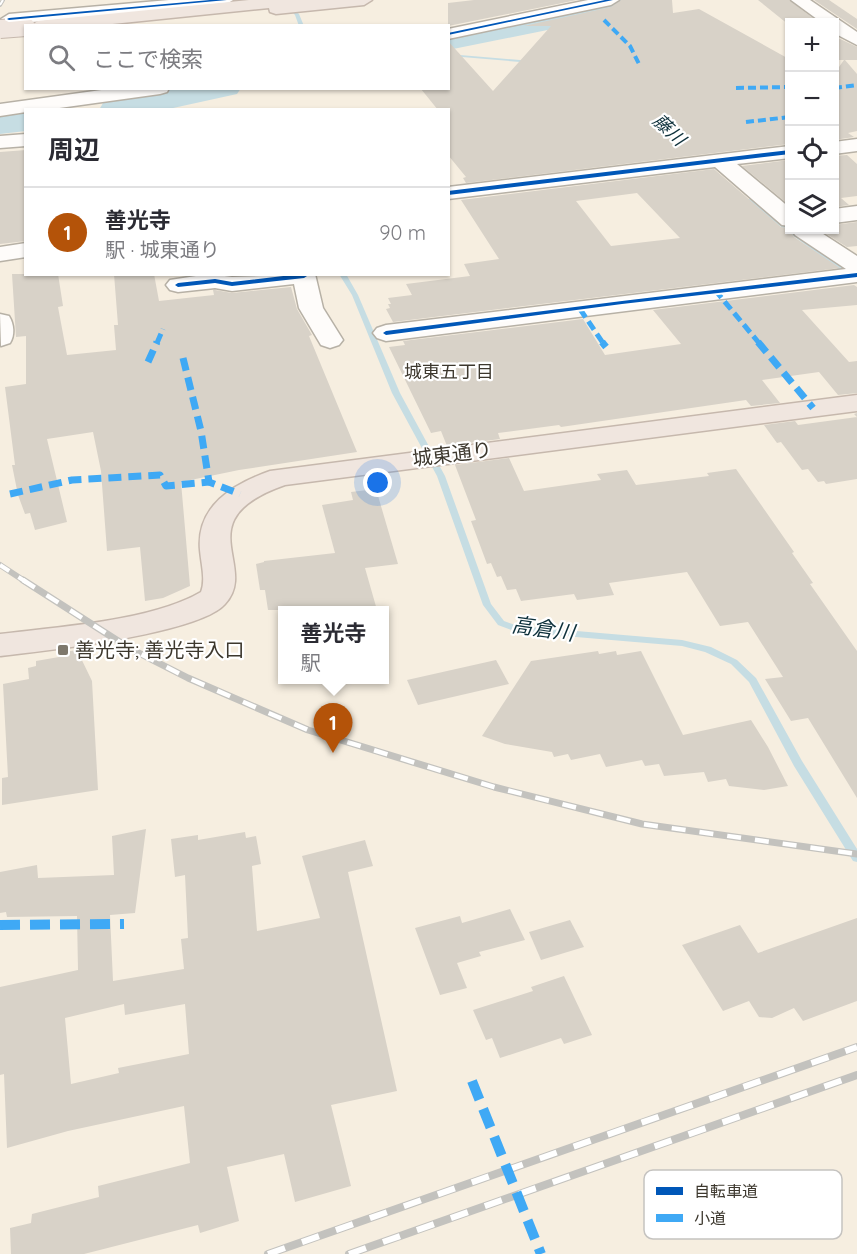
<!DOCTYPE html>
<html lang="ja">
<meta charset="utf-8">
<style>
:root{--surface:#fff;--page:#f7f7f7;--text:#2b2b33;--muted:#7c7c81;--line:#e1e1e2;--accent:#b45309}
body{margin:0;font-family:Quicksand,"Noto Sans JP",sans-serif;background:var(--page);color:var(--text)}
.controls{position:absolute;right:18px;top:18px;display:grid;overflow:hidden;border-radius:0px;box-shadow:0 2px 4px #0004}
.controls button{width:54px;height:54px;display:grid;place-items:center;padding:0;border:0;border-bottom:2px solid var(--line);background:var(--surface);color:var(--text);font:30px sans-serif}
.you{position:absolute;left:378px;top:483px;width:21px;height:21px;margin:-15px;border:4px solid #fff;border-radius:50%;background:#1a73e8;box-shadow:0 0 0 9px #1a73e833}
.badge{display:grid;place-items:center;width:39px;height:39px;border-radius:50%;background:var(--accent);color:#fff;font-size:20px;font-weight:700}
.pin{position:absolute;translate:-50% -50px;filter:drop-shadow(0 2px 3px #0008)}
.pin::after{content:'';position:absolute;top:32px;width:21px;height:18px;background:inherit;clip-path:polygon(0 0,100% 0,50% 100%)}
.popup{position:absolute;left:278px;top:606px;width:111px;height:78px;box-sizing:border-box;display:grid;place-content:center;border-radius:0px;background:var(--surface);filter:drop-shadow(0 2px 4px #0005);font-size:20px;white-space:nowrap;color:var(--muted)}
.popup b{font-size:22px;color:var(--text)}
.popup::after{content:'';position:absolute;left:50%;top:100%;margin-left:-12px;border:12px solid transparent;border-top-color:var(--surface)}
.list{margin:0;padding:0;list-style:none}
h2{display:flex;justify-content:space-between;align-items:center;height:78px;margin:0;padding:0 24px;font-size:26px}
h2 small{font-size:20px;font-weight:400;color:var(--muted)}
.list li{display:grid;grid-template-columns:39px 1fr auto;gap:18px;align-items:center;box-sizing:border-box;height:90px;padding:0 24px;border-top:2px solid var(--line)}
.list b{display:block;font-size:22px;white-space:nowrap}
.list p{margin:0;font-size:20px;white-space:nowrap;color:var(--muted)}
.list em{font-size:20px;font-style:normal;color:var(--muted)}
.icon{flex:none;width:33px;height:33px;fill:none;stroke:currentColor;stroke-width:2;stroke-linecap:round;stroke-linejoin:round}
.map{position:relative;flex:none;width:857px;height:1254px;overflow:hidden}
.search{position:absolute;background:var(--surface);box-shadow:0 2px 4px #0004;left:24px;top:24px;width:426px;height:66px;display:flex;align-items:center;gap:15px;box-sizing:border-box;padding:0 21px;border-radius:0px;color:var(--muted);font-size:22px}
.panel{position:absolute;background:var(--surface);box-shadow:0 2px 4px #0004;left:24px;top:108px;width:426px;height:168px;border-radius:0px}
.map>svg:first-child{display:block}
</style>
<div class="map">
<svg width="857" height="1254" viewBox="0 0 857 1254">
<rect width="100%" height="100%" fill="#f6eee0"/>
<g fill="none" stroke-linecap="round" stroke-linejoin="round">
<g fill="#c6dde3" fill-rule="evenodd">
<path d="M281,0H285L299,14L304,26H299L295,15Z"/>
<path d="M448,54L532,61L534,62L532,63L450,56Z"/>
<path d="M746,199H750L790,228V230H792L857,278V283L746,201Z"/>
<path d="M339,274H346L358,295L400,393L445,476L491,604L504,621L518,626L682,640L711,647L737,660L756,678L802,761L857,849V862L853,861L794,766L749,682L731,664L705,652L682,646L517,632L498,625L483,605L437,476L392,393L352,295Z"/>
</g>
<g fill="#c6dde3" fill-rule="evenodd">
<path d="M616,0H669L665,6L656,8L448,50V33Z"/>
<path d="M177,88H241L237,94L164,110H99L103,103Z"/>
<path d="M26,112V131L0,134V114Z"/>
</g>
</g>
<g fill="#d8d2c8" fill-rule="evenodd">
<path d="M474,0H577L448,26V3Z"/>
<path d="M621,0H672L673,13L699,9L789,59V144L466,183L463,178L466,177L448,155V110H438L421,89L448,88V41L493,91L551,26H524L611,7Z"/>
<path d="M758,0H789L818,22H789V25Z"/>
<path d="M814,0H829L857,19V29Z"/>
<path d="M834,36L857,47V60H845L857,74V131L848,133L854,137L834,140V74L844,60H834Z"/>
<path d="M26,150V241L0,244V152Z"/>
<path d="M847,155L857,164V196L841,198L849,205L834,207V156Z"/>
<path d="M789,160V205L742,166Z"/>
<path d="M714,169L781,227L789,228L794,237L840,268L393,322L386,309L390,308L388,304H391L388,298L412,295L406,284L470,276L464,264L499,259L461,200ZM637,193L680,238L611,246L576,201Z"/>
<path d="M857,222V246L847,247L820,230H834V225Z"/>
<path d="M12,274H58L63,306L58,307L67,355L116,350L114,325H118L114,274H154L159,301L214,295L213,290H215L232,293L291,287L297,309L312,335L309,336L357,452L239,470L181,482L190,586L163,598L145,601L140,547L107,551L101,471L93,432L47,439L67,522L35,530L30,513L25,514L18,495L12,465H15L5,387L26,384V336L16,337Z"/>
<path d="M854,285L857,287V305L802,310L849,362L857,361V393L838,395L819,372L762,380L780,403L751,406L746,400L561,427L559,425L498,433L500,439L447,446L441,431L431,433L389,347L405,345L403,341L583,319L605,355L681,344L653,310Z"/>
<path d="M857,413V479L826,484L824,481L818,482L808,469L802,470L781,442L777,443L764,425L795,421L798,425L857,417L854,414Z"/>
<path d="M509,458L524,491L601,480L597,474L627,470L636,485L709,476L707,473L736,469L794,552L792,553L813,583L810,584L857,651V798L808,718L791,721L765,679L783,677L748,622L720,626L687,572L609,583L614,595L577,600L574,594L521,601L516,589L507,590L501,576L497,577L491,563L487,564L471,521L476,520L455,465Z"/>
<path d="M376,489L398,564L365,568L377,610H268L265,590H260L256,564L264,562V561L335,553L322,505L353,500L351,492Z"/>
<path d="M77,650L92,681L98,790L2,805V778L8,777L3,684L29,679L28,668L36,666V661L59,657L58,653Z"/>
<path d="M598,651L599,654L616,651L617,655L641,651L683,735L751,720L768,747L788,786L764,790L729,786L726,779L708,782L704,772L664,776L659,764L645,766L642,760L606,767L600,754L571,760L568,754L554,757L552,752L505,744L482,736L531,661Z"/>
<path d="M496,660L509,684L418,705L407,680Z"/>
<path d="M146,829L135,913L110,915L113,981L184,969L181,939L188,938L185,875L175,877L171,839L198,835V840L245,832L246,838L256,836L261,864L252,866L257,931L320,918L302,856L365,840L373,866L348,872L397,1091L331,1105L351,1186L295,1202L284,1154L227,1167L239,1221L200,1233L198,1225L84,1254H11L10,1228L31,1223L32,1214L99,1197L98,1186L190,1163L184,1106L68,1131L7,1148L4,1074L0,1075V987L78,970L77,916L7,917L6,912L0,913V872L37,865L38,878L114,875L112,836ZM124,1004L125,1015L185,1004L189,1054L118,1068L119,1073L71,1084L65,1018Z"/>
<path d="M510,909L525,940L479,952L481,956L457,963L467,988L440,995L415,928L460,916L462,923Z"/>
<path d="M857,918V1001L803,1021L794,1008L772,1018L759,1017L749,1001L723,1011L682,945L740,925L758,953Z"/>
<path d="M570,920L584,947L541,960L529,932Z"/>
<path d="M564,976L592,1035L564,1044L561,1038L500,1058L492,1038L486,1040L473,1010L533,991L531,987Z"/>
</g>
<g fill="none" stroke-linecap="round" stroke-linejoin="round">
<g stroke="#b7b1a6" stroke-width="3">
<g id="minor">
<path d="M169,0H233L225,5L9,24L1,19L9,14Z"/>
<path d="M588,0H619L611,5L448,39V29Z"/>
<path d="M791,0H810L857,32V45L834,33V22H821Z"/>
<path d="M116,88H169L167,92L160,94L45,110H26V112L0,116V104Z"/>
<path d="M26,134V146L0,148V136Z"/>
<path d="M857,139V151L834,154V142Z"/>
<path d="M790,146V158L737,164L790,208V226L782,225L715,167L448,199V187Z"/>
<path d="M857,206V220L834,223V209Z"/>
<path d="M792,230H817L857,256V282L386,341L377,338L373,333L377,328L386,325L846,269L795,235Z"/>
<path d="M26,243V257L0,261V247Z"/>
<path d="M209,274L232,277L315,274L323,308L343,340L339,345L330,348L321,345L299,308L294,284L232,291L215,288L178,292L170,290L166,285L170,280Z"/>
<path d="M0,314L9,316C14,324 15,335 10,343L1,346Z"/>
</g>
</g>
<g stroke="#c6b8ad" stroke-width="3">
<g id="highway">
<path d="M249,0H372L364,5L276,14L270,12L269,8L93,26H30L38,21Z"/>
<path d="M857,395V411L285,485C185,520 260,566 225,604C199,634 44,651 0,656V634C57,627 152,621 201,592C206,580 201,563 200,550C196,506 233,484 270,471Z"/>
</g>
</g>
<use href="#minor" fill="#fefcfa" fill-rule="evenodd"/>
<use href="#highway" fill="#f0e6df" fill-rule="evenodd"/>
<g stroke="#c3c2be" stroke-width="4">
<path id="rail-far3" d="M0,5L3,0"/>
</g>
<g stroke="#c3c2be" stroke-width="6">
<path id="rail-far2" d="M0,565L26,582"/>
</g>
<g stroke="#c3c2be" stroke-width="7">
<path id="rail-far1" d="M23,580L129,648L188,678L308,730L494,787L642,824L857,854"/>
</g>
<g stroke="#c3c2be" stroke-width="8">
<g id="rail">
<path d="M268,1254L857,1047"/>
<path d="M349,1254L857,1075"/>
</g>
</g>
<use href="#rail-far3" stroke="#fff" stroke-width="2" stroke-dasharray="8" stroke-linecap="butt"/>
<use href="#rail-far2" stroke="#fff" stroke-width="4" stroke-dasharray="11" stroke-linecap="butt"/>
<use href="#rail-far1" stroke="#fff" stroke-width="4.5" stroke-dasharray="14" stroke-linecap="butt"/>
<use href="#rail" stroke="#fff" stroke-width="6" stroke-dasharray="18" stroke-linecap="butt"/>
<g stroke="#c6b8ad" stroke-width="20" stroke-linecap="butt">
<path id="highway-bridge" d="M0,29L26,27"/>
</g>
<use href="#highway-bridge" stroke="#f0e6df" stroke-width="18"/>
<g stroke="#3fa9f5" stroke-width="4" stroke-dasharray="8 4" stroke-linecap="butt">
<path d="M604,20L630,46L640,66"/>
<path d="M736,88L790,87"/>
<path d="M834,88L857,85"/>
<path d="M746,122L790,117"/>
</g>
<g stroke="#3fa9f5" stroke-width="5" stroke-dasharray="10 5" stroke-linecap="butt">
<path d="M715,290L759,343"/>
<path d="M580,309L603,343"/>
<path d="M157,343L163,329"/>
</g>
<g stroke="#3fa9f5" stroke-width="7" stroke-dasharray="13 7" stroke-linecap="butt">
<path d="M602,342L606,347"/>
<path d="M758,342L813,408"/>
<path d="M183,358L201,431L209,482L240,494"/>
<path d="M148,362L157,342"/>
<path d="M10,494L72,480L160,475L166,486L209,482"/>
</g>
<g stroke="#3fa9f5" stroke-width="10" stroke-dasharray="20 10" stroke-linecap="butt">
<path d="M0,925L124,924"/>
<path d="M472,1081L541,1254"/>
</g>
<g stroke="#fff" stroke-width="4">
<g id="cycleway">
<path d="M210,0H227L9,20L7,19L9,18Z"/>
<path d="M605,0H613L448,35V33Z"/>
<path d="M790,150V154L448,195V191Z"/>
<path d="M857,273V277L622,304L386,335L383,333L386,331L622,301Z"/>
<path d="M300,274H306L307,276L304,278L232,286L215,283L178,287L175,285L178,283L215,279L232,282Z"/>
</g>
</g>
<use href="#cycleway" fill="#0057b8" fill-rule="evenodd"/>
</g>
<rect fill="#7e786c" stroke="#fff" stroke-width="2" x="57" y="644" width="12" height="12" rx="3"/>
<g text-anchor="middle" stroke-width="4.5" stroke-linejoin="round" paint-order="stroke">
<g font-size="18" font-style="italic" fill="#0d303b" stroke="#fff">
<text transform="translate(669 130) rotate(43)" y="6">藤川</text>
</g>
<g font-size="18" fill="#3d382e" stroke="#fff">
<text x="449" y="378">城東五丁目</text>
</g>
<g font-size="20" fill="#3d382e" stroke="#fff">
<text transform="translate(452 454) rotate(-7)" y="7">城東通り</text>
</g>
<g font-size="20" fill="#3d382e" stroke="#fff" text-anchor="start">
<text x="75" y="657">善光寺; 善光寺入口</text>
</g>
<g font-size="21" font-style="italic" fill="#0d303b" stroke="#fff">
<text transform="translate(543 629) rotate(8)" y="7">高倉川</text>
</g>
</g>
<rect x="644" y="1170" width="198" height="69" rx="9" fill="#fff" stroke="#c5c3c0" stroke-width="1.5"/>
<rect x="656" y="1187" width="27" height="8" fill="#0057b8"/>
<rect x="656" y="1214" width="27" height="8" fill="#3fa9f5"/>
<g font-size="16" fill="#3d382e">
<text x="694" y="1197">自転車道</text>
<text x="694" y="1224">小道</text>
</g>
</svg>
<div class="controls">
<button>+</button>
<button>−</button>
<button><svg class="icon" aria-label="locate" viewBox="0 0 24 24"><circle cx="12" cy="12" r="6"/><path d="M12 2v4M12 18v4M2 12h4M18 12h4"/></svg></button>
<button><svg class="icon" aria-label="layers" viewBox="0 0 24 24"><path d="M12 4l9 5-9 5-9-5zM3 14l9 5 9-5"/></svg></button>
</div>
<div class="you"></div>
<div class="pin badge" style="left:333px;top:753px">1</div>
<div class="popup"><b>善光寺</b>駅</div>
<div class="search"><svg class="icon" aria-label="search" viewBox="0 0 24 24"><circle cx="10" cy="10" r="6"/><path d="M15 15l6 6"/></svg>ここで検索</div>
<section class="panel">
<h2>周辺<small></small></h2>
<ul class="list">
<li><span class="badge">1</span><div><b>善光寺</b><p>駅 · 城東通り</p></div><em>90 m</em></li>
</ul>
</section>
</div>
